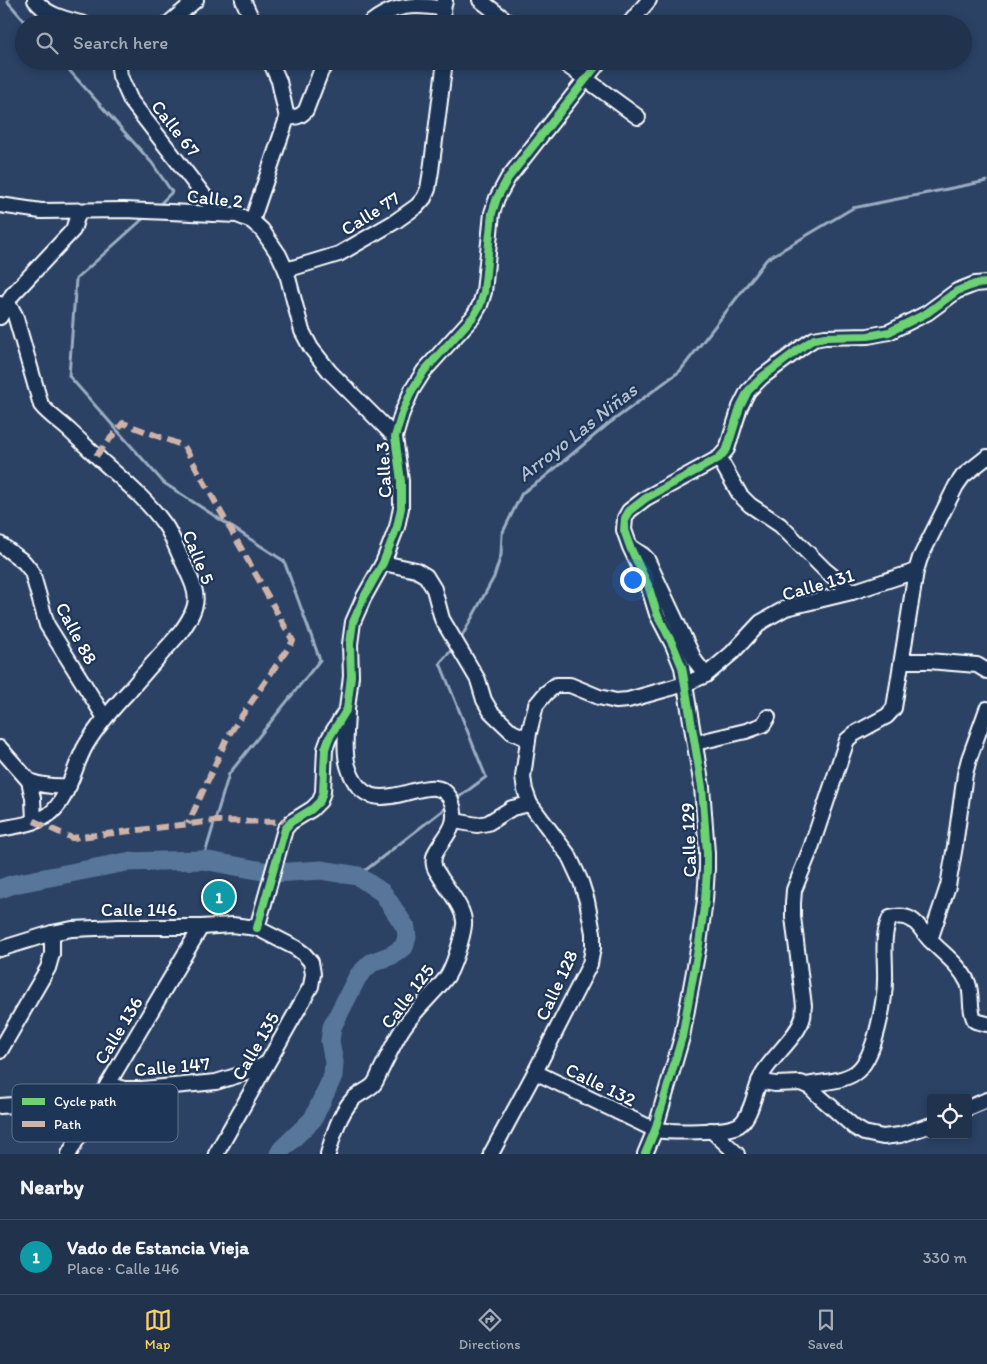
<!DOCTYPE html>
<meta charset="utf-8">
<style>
:root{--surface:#20324c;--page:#283a53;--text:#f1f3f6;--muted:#a2aab5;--line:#3d4d64;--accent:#ffd166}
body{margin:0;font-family:Itim,sans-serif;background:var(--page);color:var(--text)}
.controls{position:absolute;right:15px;bottom:15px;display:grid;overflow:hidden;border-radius:5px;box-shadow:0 2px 8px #0003}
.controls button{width:45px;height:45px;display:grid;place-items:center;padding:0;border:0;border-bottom:1px solid var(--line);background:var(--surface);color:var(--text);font:25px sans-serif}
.you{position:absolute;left:632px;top:579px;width:18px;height:18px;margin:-12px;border:4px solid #fff;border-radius:50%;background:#1a73e8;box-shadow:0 0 0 8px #1a73e833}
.badge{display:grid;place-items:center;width:32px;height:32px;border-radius:50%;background:var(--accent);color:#fff;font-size:16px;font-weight:700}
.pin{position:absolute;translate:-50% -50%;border:2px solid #fff;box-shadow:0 1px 5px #0006}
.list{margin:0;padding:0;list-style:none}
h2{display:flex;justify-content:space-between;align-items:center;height:65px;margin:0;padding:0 20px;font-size:21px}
h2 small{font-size:16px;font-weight:400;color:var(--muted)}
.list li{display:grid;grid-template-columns:32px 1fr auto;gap:15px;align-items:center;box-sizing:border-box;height:75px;padding:0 20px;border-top:1px solid var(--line)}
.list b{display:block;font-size:19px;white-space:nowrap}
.list p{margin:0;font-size:16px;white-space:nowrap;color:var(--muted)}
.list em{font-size:16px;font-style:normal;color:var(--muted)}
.icon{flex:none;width:28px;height:28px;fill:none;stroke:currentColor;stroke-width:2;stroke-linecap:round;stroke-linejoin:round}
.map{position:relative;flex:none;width:987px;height:1154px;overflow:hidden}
.search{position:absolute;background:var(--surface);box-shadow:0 2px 8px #0003;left:15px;right:15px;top:15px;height:55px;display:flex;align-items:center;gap:12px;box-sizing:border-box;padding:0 18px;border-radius:28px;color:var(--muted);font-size:19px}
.sheet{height:140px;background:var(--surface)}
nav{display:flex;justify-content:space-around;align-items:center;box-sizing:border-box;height:70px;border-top:1px solid var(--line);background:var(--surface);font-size:14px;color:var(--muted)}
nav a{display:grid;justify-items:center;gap:2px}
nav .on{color:var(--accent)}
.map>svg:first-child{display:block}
</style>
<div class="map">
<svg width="987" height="1154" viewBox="0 0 987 1154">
<rect width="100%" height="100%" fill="#2b4265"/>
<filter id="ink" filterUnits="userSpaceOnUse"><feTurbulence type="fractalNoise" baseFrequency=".02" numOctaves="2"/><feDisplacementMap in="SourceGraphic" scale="10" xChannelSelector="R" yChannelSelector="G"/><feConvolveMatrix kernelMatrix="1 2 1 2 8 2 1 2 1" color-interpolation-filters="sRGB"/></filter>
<g filter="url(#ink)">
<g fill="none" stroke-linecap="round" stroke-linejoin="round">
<g stroke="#9badc2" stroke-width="3">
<path d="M8,0V2L27,24"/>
<path d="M61,61L152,163L172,192L162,202"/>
<path d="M145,217L76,279L69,376L164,483L284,561L320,660L229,774L203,860"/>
<path d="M460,640L494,577L501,555L502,534L522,493L541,480L607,425L680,371L767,259L853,208L987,181"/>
<path d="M454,647L440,663L486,777L455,800"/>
<path d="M358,876L448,806"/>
</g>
<path stroke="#597699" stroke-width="19" d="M0,889L14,884L126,862L203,860L274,873L321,870L358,876L383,893L406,928L407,937L404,947L392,955L371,963L358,976L332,1027L330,1041L334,1062L333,1076L313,1119L282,1149L279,1154"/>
<g stroke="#fff" stroke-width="18">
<g id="minor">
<path d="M35,0C47,16 66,19 84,24"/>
<path d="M243,0L254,24"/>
<path d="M480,0L511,24"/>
<path d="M168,24L196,0"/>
<path d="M369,24C392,5 414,3 443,9"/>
<path d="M444,24L443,9L445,1"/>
<path d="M629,24L649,0"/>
<path d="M118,61L120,76L131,101L209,202L213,214"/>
<path d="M561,61L638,117"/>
<path d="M287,118C295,117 301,117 306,110L321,71L329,61"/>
<path d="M0,205L41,211L124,210L237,215L252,221L262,230L279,255L286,270L302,331L311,348L330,372L395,437"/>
<path d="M252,221L287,118L279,81L270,61"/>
<path d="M286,270L339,254L396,221L417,206L424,198L428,189L431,171L445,61"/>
<path d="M0,304L11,308L15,315L41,405C50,416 62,423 72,433C85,445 98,458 112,470C131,487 150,504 165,525C172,535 176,548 182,560C197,593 204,601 180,633C163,652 146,671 129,691C113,708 98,725 86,745C74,765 68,802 48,815C35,824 15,826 0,829"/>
<path d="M0,317L12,295L73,230L79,211"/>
<path d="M719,458L740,495L750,505L780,525L825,570L852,592"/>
<path d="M0,544L24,562L32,572L47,625L105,718"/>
<path d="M631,547L643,555L647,559L695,661L706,675"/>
<path d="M383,563L416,570L426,576L434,589L442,619L478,680L484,700L491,712L512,732L528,739"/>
<path d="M902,661H928L977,665L987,671"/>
<path d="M695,743L746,731L763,725L768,717"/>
<path d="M0,748L29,781L33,798L34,821"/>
<path d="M29,781C42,786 54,787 69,786"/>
<path d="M455,821L477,825L488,823L512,808L530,804"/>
<path d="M257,928L285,829L291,822L312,809L320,801L323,792L325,749L329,738L347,709L351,676L350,644L353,622L364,597L383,563L397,527L401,508V481L395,437L402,413L412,390L424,371L473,317L480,305L484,292L492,213L497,198L508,178L600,61"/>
<path d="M930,940L948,886L955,846L965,774L969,759L987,709"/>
<path d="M0,949L52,933L72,929L119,927H201L232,925L257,928L296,948L304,954L311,962L313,974L311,986L216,1154"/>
<path d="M0,1051L48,968L52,954V933"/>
<path d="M535,1072L655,1130C671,1132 726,1133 739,1125C752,1117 755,1087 763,1073C772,1057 799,1035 803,1017C804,1014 803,1010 804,1006L793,917V903L794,890L811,848L847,740L854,734L887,716L894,708L916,571L920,558L956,486L963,476L987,457"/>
<path d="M759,1081L775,1084L801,1083L810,1087L819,1096L854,1127L864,1133L883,1137L900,1135L931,1125"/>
<path d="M108,1084L124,1089H142L216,1082L249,1072L267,1063"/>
<path d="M806,1085C821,1082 841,1082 855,1073C876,1059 886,997 885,972C885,954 882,935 890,918C897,916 904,915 912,920C919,924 924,934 930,940C943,954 960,965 968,983C973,996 968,1008 975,1021L987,1024"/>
<path d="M0,1106L79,1100L98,1101"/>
<path d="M968,1108L987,1100"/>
<path d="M711,1130L737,1154"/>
<path d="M69,1154L98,1101L201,927"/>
<path d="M328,1154C333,1136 339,1114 353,1099C359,1093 369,1090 374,1084C377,1080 379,1074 381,1070C387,1058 393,1045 400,1033C412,1012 431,997 446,978C453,969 463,936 464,925C466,909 446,888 439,875C437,872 434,868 434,865C429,845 463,833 452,803C437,757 369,837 348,766C343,749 347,728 347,710"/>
<path d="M491,1154L535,1072L590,964L593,948V933L587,901L581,882L569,856L530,804L525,790L523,777L529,733L536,705L546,693L556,685H570L599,697L616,701L628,700L685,684L706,675L732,653L761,622L786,608L852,592L916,571"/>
<path d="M645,1154L655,1130L682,1037L699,944L705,900L707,869V853L702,787L682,667L673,645L657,614L648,585L630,547L624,530L625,518L629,511L646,498L719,458L727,449L740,407L748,391L762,377L802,347L814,339L825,337L868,336L889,332L927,313L957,291L975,284L987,283"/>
</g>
</g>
<use href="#minor" stroke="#1d3557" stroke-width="14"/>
<g stroke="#ceb3a9" stroke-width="6" stroke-dasharray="12 6" stroke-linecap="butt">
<path d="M96,456L123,423L184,446L293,641L228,736L188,824"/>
<path d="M34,821L72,838L214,821L291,822"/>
</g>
<g stroke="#1d3557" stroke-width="11">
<g id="cycleway">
<path d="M257,928L285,829L291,822L312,809L320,801L323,792L325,749L329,738L347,709L351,676L350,644L353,622L364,597L383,563L397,527L401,508V481L395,437L402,413L412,390L424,371L473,317L480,305L484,292L492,213L497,198L508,178L600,61"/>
<path d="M645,1154L655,1130L682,1037L699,944L705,900L707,869V853L702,787L682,667L673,645L657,614L648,585L630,547L624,530L625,518L629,511L646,498L719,458L727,449L740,407L748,391L762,377L802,347L814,339L825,337L868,336L889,332L927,313L957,291L975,284L987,283"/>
</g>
</g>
<use href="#cycleway" stroke="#6cd273" stroke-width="8"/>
</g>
</g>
<g text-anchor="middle" stroke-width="4.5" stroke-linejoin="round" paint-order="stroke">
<g font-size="19" fill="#fff" stroke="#1d3557">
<text transform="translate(176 128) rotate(52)" y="7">Calle 67</text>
<text transform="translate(215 198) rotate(6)" y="7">Calle 2</text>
<text transform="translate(370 213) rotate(-32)" y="7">Calle 77</text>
<text transform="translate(383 470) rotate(-93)" y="7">Calle 3</text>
<text transform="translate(199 557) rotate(68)" y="7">Calle 5</text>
<text transform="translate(818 584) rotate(-16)" y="7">Calle 131</text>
<text transform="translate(77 633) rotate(62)" y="7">Calle 88</text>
<text transform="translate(688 840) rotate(-92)" y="7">Calle 129</text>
<text x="139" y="916">Calle 146</text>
<text transform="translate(556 985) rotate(-65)" y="7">Calle 128</text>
<text transform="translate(407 996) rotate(-53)" y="7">Calle 125</text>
<text transform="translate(118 1030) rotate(-59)" y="7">Calle 136</text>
<text transform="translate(255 1046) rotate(-60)" y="7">Calle 135</text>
<text transform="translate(172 1066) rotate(-5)" y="7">Calle 147</text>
<text transform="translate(601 1084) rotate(26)" y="7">Calle 132</text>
</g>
<g font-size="20" font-style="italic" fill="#b4c1d1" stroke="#1d3557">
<text transform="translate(577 432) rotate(-38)" y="7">Arroyo Las Niñas</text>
</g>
</g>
<rect x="12" y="1084" width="166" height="58" rx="8" fill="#1d3557" stroke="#617289" stroke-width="1"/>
<rect x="22" y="1098" width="23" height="7" fill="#6cd273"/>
<rect x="22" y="1121" width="23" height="6" fill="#ceb3a9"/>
<g font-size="14" fill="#fff">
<text x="54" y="1106">Cycle path</text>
<text x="54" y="1129">Path</text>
</g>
</svg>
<div class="controls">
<button><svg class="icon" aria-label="locate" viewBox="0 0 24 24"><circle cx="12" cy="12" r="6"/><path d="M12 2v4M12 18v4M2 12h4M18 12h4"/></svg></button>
</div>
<div class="you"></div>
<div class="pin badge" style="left:219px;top:897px;background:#0f9aa8">1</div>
<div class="search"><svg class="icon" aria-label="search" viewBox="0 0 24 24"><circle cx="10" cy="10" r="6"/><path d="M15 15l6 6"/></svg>Search here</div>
</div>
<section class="sheet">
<h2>Nearby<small></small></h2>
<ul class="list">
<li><span class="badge" style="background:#0f9aa8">1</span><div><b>Vado de Estancia Vieja</b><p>Place · Calle 146</p></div><em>330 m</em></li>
</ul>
</section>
<nav>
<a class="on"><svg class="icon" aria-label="map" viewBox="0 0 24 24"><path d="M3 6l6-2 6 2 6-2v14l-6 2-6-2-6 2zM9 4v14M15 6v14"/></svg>Map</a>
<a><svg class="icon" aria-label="directions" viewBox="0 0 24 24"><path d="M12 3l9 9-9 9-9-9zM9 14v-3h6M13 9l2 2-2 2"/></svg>Directions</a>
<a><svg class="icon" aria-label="saved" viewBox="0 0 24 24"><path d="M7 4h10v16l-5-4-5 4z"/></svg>Saved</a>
</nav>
